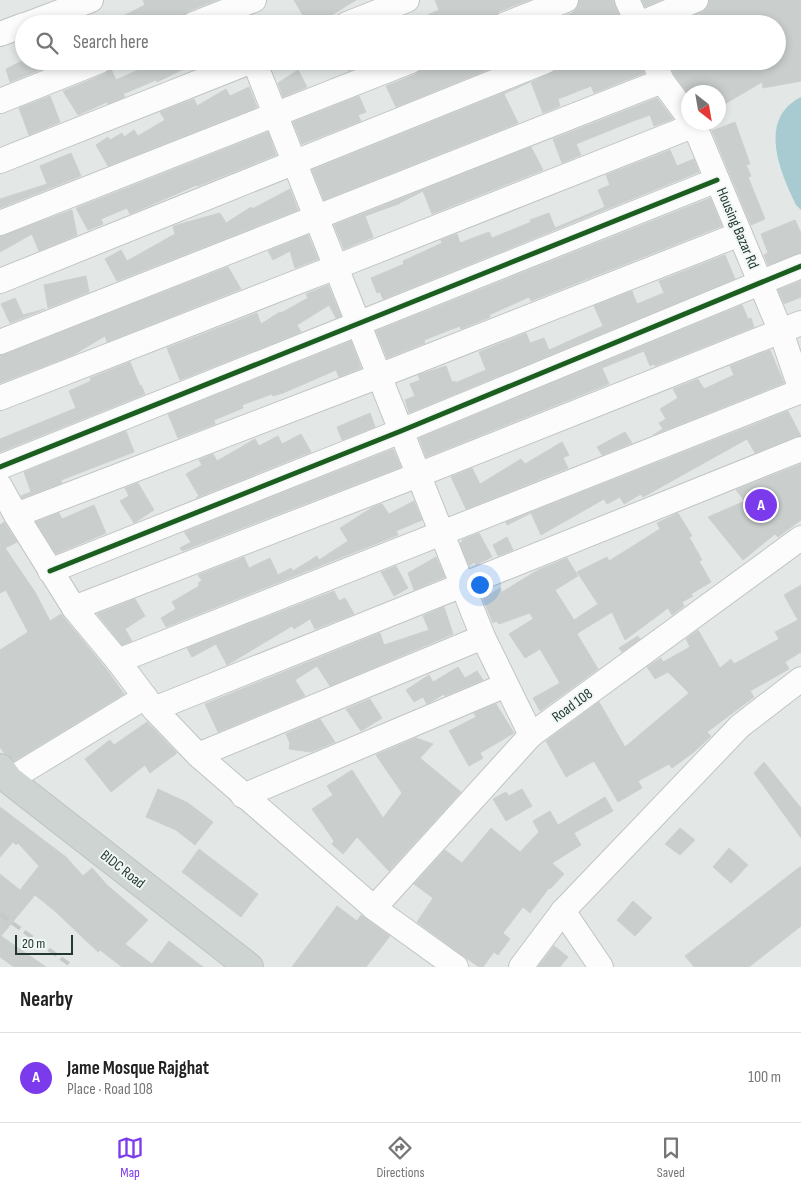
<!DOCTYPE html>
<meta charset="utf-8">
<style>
:root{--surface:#fff;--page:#f2f2f2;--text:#222;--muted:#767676;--line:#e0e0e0;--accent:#7c3aed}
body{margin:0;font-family:"Sofia Sans Condensed",sans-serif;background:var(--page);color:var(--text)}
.compass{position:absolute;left:681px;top:85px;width:45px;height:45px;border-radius:50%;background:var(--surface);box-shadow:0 2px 8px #0003;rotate:149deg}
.scale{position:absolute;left:15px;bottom:12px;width:58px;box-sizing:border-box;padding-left:5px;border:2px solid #233833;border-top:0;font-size:14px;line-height:18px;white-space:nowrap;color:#233833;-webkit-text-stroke:4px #f1f7f4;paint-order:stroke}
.you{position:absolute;left:479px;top:584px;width:18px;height:18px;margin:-12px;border:4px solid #fff;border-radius:50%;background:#1a73e8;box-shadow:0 0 0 8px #1a73e833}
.badge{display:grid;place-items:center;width:32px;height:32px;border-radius:50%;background:var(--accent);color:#fff;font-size:16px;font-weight:700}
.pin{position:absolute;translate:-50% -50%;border:2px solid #fff;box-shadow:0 1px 5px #0006}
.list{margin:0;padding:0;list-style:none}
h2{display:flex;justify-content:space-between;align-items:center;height:65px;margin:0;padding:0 20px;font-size:21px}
h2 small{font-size:16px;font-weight:400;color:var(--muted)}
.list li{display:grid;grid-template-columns:32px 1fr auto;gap:15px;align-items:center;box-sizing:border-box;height:90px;padding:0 20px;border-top:1px solid var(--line)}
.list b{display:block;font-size:19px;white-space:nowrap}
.list p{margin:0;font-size:16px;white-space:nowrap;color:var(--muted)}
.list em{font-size:16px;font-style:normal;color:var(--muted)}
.icon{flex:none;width:28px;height:28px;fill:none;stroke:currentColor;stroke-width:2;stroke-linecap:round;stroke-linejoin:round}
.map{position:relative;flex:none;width:801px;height:967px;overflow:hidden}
.search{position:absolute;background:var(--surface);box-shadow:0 2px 8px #0003;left:15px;right:15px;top:15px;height:55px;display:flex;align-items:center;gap:12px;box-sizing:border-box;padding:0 18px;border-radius:28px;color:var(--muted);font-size:19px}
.sheet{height:155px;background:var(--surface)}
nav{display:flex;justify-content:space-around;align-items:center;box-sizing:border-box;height:70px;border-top:1px solid var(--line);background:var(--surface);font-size:14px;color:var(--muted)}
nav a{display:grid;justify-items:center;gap:2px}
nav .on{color:var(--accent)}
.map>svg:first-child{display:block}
</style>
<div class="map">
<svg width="801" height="967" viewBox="0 0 801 967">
<rect width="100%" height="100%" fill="#e3e8e6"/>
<path fill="#a8cbd2" d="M801,97V210L796,205C780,172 757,119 801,97Z"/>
<g fill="#cacfcd" stroke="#ccd1cf">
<path d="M143,0H217L189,11L184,15L181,20L174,24H107L145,5Z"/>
<path d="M294,0H356L317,24H308Z"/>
<path d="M435,0H529L500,11L495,16L493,24H408L439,10Z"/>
<path d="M579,0H613L623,24H544L572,13L577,8Z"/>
<path d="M642,0H661L645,7Z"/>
<path d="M709,0H801V81L763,88L762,82L718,108V92L688,94L674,74L669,61H777V24H675L702,12L707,8Z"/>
<path d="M22,61H62L10,82L6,69Z"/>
<path d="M158,61H200L157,82L156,80L123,94L125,97L108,104L107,102L78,115L63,91L105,74L111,69L116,80Z"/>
<path d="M341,61H373L348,71Z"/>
<path d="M428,61H452L456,70L476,61H509L396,107L386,86L416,74L422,69L425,63Z"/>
<path d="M577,61H641L644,73L594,93L591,86L558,99L560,106L543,113L531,82Z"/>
<path d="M298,70L307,87L283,97L278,83Z"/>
<path d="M530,82L504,94L518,123L324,200L312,170Z"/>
<path d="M249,87L257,107L108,166L96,145L108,137L110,140L122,133L124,137L134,130L138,136L165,120L160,112L194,99L197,106L226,89L230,96Z"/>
<path d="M50,96L60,122L29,135L19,108Z"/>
<path d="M359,96L366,112L358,115L361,121L302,144L293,122Z"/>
<path d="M657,98L673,119L654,126L650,115L633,121L576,144L581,155L562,163L553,139Z"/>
<path d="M735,122L750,164L746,165L751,176L748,177L765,219L751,225L712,131Z"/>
<path d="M268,132L276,155L198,186L197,185L130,214L127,208L101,219L103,224L88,230L76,208Z"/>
<path d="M531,147L543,170L432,214L423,191L398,204L365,216L373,237L344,249L334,225Z"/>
<path d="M670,150L677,166L694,159L699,172L383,299L380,292L377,293L371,278L404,264L403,261L442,243L441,240L457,234L460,243L489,232L492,238L531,222L530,220L549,213L555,228L605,207L598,190L610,185L606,175Z"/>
<path d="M71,153L81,176L0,208V199L47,184L40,166Z"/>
<path d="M290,189L298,210L117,281L105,259L121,250L127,261L175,234L173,226L220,213L226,223L251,207L252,209Z"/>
<path d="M710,198L722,226L531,301L529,297L489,315L490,317L461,329L460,326L424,340L425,343L387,358L376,331Z"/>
<path d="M72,210L77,235L39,251L32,234L0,252V236Z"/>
<path d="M795,220L801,233V253L768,265L764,255L768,253L761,234Z"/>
<path d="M308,235L318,259L295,268L290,251L273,260L268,251Z"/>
<path d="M725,255L735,279L409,413L405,400L415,396L410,384L420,380L418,375L446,366L452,382L455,381V383L486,370L479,352L526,333L530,343L544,338L549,350L603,326L594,306L632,291L637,304L664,293L659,281Z"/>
<path d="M228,267L241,289L107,342L105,336L73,355L0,383V355Z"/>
<path d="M86,276L89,292L48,308L44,285Z"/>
<path d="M801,281V297L784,304L778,290Z"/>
<path d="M328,285L341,316L336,318L329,305L297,325L301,332L180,380L167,348L257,313L261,324L280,312L281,313L308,298L306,294Z"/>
<path d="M15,298L23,315L45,309L10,323L1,304Z"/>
<path d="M742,305L748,319L751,318L754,327L655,366L654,364L650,366L644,351L602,368L609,384L426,457L419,438Z"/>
<path d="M351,341L361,368L339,377L336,370L283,393L273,396L272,394L242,405L243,408L214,420L215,424L178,438L168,414Z"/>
<path d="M770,350L784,383L653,435L663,429L659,423L666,419L660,409L678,398L673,389L698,379L704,389L734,375L730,366Z"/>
<path d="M130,362L140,386L141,385L145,394L0,452V439L76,408L69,391L91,381L90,378Z"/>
<path d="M788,411L801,436L755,453L747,439L643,497L641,494L624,504L620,497L607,504L604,499L541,535L531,513L507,525L506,522Z"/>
<path d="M370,413L375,427L342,440L337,427Z"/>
<path d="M126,431L134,452L61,480L62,483L22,498L21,496L31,492L24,472Z"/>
<path d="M625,432L632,443L602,455L597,447Z"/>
<path d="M301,434L311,452L196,498L199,496L186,474L202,465L199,460L213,454L217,461L255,439L259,446L278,436L282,444Z"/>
<path d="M562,442L569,455L563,458L568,468L466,509L451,477L472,468L480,484L521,459L525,464Z"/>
<path d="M393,449L401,467L182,551L180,548L191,542L184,532Z"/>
<path d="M801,464V520L778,537L775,534L743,560L708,517L745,501L736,490Z"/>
<path d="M138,483L154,510L134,523L120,501L129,496L125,488Z"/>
<path d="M414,501L422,520L396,531L398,535L166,627L161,618L176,609L172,602L199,586L198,583L202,581L198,575L244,557L249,568L270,558L278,575L291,568L293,571L317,556L319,560L348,541L340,528L373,507L382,504L389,514Z"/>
<path d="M94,505L106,533L56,554L36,522L59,513L62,519Z"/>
<path d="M678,513L692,536L689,537L702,560L699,561L711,582L691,594L693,596L682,602L684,606L672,615L668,608L625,640L612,612L581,631L577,634L598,669L540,711L533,698L560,683L540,649L525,658L509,634L533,619L530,613L499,624L496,621L493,623L483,599L500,588L502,592L538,570L567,558L578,576L555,590L574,620L598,604L577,572L607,557L609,561L660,529L657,523Z"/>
<path d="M4,522L17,542L5,548L35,592L50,621L61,614L107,670L124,694L14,761L4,753L0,747V650L28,632L6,590L0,593V525Z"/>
<path d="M479,533L492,557L476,565L475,562L469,566L460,543L463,541L462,540Z"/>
<path d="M507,537L513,550L498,556L493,545Z"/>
<path d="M436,557L445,577L414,590L408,573Z"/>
<path d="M396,566L408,588L394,596L381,572Z"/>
<path d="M801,585V652L785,662L789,669L750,691L754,697L707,732L711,736L694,752L672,768L669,764L638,781L642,788L618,802L594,761L566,777L546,741L599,702L625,747L689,693L668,672L655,679L647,667L661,658L663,662L690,647L686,639L698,630L720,668L731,659L734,664L779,639L775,632L798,620L784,595Z"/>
<path d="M334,591L339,601L345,598L354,614L315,629L310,619L294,629L292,626L227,665L216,644L192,657L187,648Z"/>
<path d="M135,599L145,616L125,629L132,641L122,645L97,614Z"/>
<path d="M444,607L453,634L330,686L317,666L295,680L305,696L218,732L205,704L380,633L384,645L429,630L423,616Z"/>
<path d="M638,636L640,639L622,652L619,648Z"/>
<path d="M458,667L465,678L477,671L483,680L445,696L444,694L427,704L423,697L414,702L406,690L429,675L433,682Z"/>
<path d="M370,699L382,718L361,731L346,709Z"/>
<path d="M496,704L514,733L480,753L483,758L469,766L449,731L476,717L474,713Z"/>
<path d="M320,719L335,742L311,752L289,749L290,743L286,734Z"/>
<path d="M147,722L177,753L150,773L145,765L111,792L85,759L110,740L114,745Z"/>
<path d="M416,738L433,744L420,758L461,792L389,871L357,837L343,854L332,844L334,841L312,809L333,795L327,786L352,770L383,818L402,793L376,755Z"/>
<path d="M764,762L801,808V838L754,773Z"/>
<path d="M158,789L188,803L213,822L195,845L176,830L146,817Z"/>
<path d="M522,789L532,806L506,821L493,799L506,792L509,796Z"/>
<path d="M605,797L613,811L574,833L581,845L552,863L564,874L550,889L549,888L530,913L523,907L503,933L510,939L498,955L494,952L483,967H479L466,958L417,922L433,898L414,884L445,850L462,863L491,828L520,852L539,832L533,821L550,811L558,825Z"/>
<path d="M0,807L66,857L83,876L92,868L107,885L148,920L125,944L152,964L169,941L203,967H122L100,950L98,952L56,912L35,895L1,936L46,967H14L0,957V874L20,890L39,866L18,843L16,845L13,842L0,857Z"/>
<path d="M680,828L695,840L680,855L665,844Z"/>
<path d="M729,848L748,865L731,883L713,867Z"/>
<path d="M199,849L258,894L241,917L182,872Z"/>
<path d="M801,866V926L749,967H694L685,956Z"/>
<path d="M633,901L652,918L635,936L617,920Z"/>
<path d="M337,906L357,921L361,915L390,936L366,967H292Z"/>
<path d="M554,946L568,957L560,967H538Z"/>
</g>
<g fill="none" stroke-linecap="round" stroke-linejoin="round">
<g stroke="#c0c5c3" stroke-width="26">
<g id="minor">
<path d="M627,0L638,24"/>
<path d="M28,24L91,0"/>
<path d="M194,24L254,0"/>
<path d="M347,24L407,0"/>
<path d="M506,24L566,0"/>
<path d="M639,24L696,0"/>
<path d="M0,34L24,25"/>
<path d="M254,61L483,637L531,735"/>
<path d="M654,61L662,81L688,116"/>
<path d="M0,101L100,61"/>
<path d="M693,122L781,332L801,390"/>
<path d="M0,161L252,61"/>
<path d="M0,223L411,61"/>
<path d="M0,281L546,61"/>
<path d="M0,342L662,81"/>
<path d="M0,398L336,267L695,125"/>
<path d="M0,467L717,180"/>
<path d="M0,486L16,515L74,608L118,661L154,709L198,755L374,908L456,967"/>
<path d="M16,515L379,376L740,234"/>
<path d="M50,571L401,431L801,266"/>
<path d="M74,608L418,475L801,323"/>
<path d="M118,661L801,391"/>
<path d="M154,709L801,449"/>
<path d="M198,755L483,637"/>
<path d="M9,780L145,697"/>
<path d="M243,796L506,685"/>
<path d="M374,908L531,735L801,538"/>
<path d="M563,911L601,967"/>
<path d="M521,967L563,911L740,726L801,679"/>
</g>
</g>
<g stroke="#bcc4c2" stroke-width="30">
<path id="major" d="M0,768L9,780L249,967"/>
</g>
<use href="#minor" stroke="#fbfcfb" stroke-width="24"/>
<use href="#major" stroke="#ced4d2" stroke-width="28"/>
<path stroke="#c6c9c8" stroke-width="4" stroke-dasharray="10 5" stroke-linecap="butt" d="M0,914L73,967"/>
<g stroke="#f1f7f4" stroke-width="8">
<g id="cycleway">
<path d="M0,467L717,180"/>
<path d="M50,571L401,431L801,266"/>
</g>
</g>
<use href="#cycleway" stroke="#1b5e20" stroke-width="5"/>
</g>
<g text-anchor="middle" stroke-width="4" stroke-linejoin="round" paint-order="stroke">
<g font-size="15" fill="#233833" stroke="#f1f7f4">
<text transform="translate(738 228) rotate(67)" y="5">Housing Bazar Rd</text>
<text transform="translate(572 705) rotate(-36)" y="5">Road 108</text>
<text transform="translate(123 869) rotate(38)" y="5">BIDC Road</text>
</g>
</g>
</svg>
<svg class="compass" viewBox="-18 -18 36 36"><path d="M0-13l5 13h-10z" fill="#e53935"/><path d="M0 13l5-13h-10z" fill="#767676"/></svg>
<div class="scale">20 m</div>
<div class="you"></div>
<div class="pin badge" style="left:761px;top:505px">A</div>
<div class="search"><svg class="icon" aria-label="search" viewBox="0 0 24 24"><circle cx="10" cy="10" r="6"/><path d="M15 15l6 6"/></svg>Search here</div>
</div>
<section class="sheet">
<h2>Nearby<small></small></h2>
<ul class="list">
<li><span class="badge">A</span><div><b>Jame Mosque Rajghat</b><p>Place · Road 108</p></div><em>100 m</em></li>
</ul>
</section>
<nav>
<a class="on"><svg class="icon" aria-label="map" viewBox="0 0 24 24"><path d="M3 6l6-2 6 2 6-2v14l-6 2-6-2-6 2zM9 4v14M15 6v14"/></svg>Map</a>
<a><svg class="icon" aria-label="directions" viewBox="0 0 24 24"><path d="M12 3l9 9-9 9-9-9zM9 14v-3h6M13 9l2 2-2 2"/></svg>Directions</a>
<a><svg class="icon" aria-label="saved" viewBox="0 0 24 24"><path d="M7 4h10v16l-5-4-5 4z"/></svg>Saved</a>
</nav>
